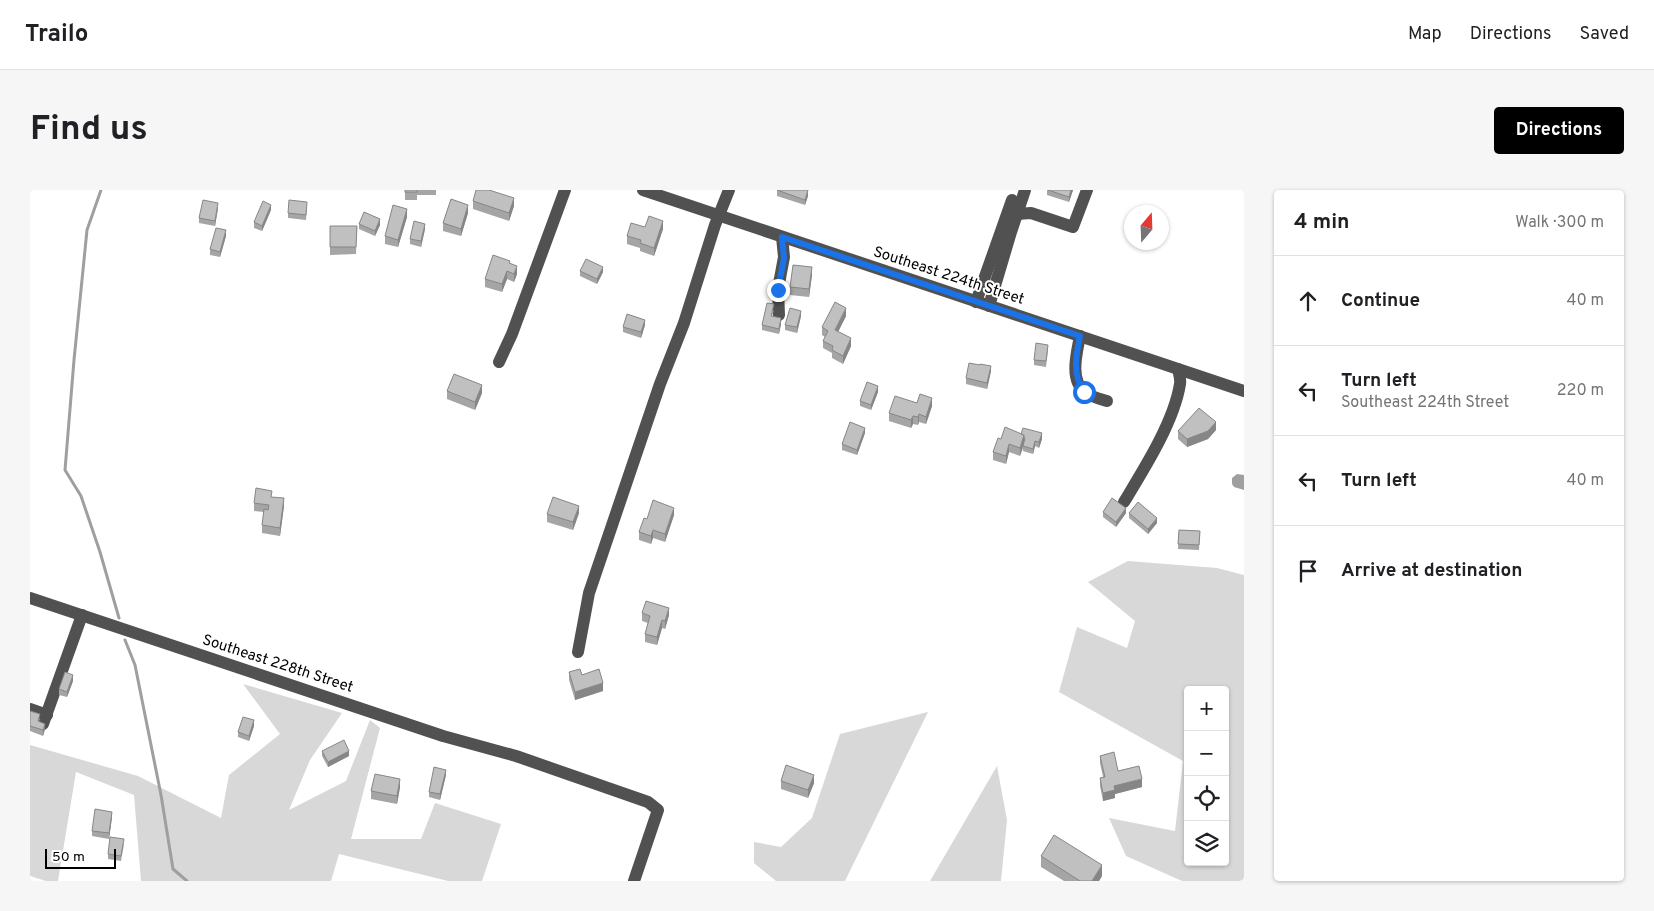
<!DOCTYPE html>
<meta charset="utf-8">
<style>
:root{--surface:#fff;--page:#f6f6f6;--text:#202124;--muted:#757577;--line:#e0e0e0;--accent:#000}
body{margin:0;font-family:Overpass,sans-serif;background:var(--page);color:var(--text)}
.controls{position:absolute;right:15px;bottom:15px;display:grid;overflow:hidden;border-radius:5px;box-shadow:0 1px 4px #0004}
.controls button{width:45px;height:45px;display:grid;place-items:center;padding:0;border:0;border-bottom:1px solid var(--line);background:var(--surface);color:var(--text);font:25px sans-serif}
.compass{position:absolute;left:1094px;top:15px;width:45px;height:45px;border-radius:50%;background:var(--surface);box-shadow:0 1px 4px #0004;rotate:19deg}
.scale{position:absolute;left:15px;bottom:12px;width:71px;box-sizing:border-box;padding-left:5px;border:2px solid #000;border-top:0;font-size:14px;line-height:18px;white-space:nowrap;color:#000;-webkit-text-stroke:4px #fff;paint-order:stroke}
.stop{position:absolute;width:15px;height:15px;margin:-11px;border:4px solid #1a73e8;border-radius:50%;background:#fff}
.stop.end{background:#1a73e8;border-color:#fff;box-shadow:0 1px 5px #0008}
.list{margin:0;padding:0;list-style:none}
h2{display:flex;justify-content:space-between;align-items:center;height:65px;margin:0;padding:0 20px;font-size:21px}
h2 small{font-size:16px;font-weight:400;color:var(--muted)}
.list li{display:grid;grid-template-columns:32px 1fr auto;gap:15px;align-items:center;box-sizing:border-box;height:90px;padding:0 20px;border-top:1px solid var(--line)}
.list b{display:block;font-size:19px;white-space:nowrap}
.list p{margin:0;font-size:16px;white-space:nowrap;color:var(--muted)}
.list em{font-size:16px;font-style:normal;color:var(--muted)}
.icon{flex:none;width:28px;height:28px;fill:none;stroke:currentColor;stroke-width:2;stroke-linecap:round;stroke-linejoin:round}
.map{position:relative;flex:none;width:1214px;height:691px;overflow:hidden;border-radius:5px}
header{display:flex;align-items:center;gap:30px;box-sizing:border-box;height:70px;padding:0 25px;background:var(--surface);border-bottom:1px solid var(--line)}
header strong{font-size:24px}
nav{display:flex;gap:28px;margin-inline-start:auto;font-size:18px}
.intro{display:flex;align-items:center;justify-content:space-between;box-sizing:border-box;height:120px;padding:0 30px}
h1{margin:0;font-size:35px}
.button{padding:12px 22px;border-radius:5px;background:var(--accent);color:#fff;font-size:18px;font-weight:700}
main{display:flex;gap:30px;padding:0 30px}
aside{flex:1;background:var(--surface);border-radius:5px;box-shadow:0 1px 4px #0004}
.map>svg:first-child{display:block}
</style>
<header>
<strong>Trailo</strong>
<nav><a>Map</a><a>Directions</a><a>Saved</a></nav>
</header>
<div class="intro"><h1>Find us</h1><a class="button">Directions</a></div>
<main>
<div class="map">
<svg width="1214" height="691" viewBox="0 0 1214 691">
<rect width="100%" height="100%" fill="#fff"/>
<g fill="#d8d8d8" fill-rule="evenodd">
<path d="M1098,371L1187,378L1214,385V691H1152L1096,666L1079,628L1145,641L1153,571L1029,502L1047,437L1097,458L1105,431L1058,392ZM1158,500H1195V672H1158Z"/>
<path d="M213,494L312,523L280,570L259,620L316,591L340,530L350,538L321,649H391L405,613L471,634L452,691H418L309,664L301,691H111L104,605L46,582L28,691H16L0,686V555L108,586L191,628L199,585L250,544Z"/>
<path d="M898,522L815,691H746L724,673V652L751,657L782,628L810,544Z"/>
<path d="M967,576L977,630L971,691H900Z"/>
</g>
<path fill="#9f9f9f" d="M1207,284L1214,285V300L1204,297L1202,294V288Z"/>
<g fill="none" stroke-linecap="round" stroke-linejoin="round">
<g stroke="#9f9f9f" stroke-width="3">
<path d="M71,0L57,40L44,170L35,280L51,306L70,362L89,428"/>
<path d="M95,450L105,475L131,605L143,679L157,691"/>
</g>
<g stroke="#515151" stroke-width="12">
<path d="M613,0L1214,201"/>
<path d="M987,24L1001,23L1043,37L1057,0"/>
<path d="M946,112L982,10"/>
<path d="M959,116L981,42L995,0"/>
<path d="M749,125L748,99L754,67L752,47"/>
<path d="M1050,146C1047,162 1039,190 1055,202C1061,207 1070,209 1077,211"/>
<path d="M469,172L482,144L535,0"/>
<path d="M1094,312C1114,279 1144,232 1150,194C1151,189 1149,184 1148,179"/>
<path d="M0,408L413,546L486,566L618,612L628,620L604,691"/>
<path d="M548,462L559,403L630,194L654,133L685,35L699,0"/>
<path d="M0,519L17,525"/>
<path d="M13,534L52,425"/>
</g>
</g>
<g fill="#a5a5a5">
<path d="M375,0H406V5H387V10H375Z"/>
<path d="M747,0L778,6L775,15L747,6Z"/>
<path d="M1017,0H1043L1039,12L1017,5Z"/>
<path d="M443,11L484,16L479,31L443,19Z"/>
<path d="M277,17L276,30L258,28V23Z"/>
<path d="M188,18L185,36L169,33V28Z"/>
<path d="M241,20L232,41L224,38V32Z"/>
<path d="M438,23L431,46L413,41V33Z"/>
<path d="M377,27L368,57L355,54V46Z"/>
<path d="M329,34L350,35L345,46L329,39Z"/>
<path d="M300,36H327L326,64L300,65Z"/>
<path d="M615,37L633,39L624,66L610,61V58L597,54V46Z"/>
<path d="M395,39L391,57L380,54V49Z"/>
<path d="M196,46L190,67L180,65V59Z"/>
<path d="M480,74L487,84L484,92L477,89L472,102L455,97V89Z"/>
<path d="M550,81L573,82L567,94L550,86Z"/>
<path d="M782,85L779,107L760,105V97Z"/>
<path d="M744,120L742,126L751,134L749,144L732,140V135Z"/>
<path d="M771,126L767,143L755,140V135Z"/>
<path d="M816,126L808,142L821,156L813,174L802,168V163L793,158V151L795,147L792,145V137Z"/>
<path d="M615,135L611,148L593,142V137Z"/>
<path d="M1018,160L1016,177L1004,175V170Z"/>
<path d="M950,175L961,181L957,199L936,194V188Z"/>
<path d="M417,201L452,203L445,220L417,209Z"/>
<path d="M848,202L841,220L830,216V211Z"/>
<path d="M887,213L902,216L896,234L889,232L888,235L883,234L881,238L859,231V223Z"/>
<path d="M1186,240L1178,249L1157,257L1148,249V241Z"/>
<path d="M835,243L827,265L812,260V254Z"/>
<path d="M991,244L1012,249L1009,258L1005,256L1003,264L993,261V258L990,266L979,262L976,274L963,270V262L971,249Z"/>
<path d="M242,307L254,316L250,346L232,343V335L234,322L224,321V313Z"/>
<path d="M1073,322L1096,323L1086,337L1073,327Z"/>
<path d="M549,323L543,340L517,332V324Z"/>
<path d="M1099,323L1127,333L1118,344L1099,328Z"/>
<path d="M644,325L635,352L623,348L621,354L609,350V342L617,329Z"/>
<path d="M1149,340L1170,341L1169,360L1148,359Z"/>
<path d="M612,423L639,425L635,439L632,438L627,455L615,452V444L618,433L612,431Z"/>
<path d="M539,482L552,485L573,501L545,510L539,490Z"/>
<path d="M43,491L37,507L29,505V499Z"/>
<path d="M0,521L10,529L9,531L15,539L13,546L0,541Z"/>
<path d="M224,536L219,551L208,547V542Z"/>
<path d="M292,561L319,566L298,577L292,566Z"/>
<path d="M1070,566L1088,581L1112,597L1085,604V608L1073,611L1070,596V588L1073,587L1070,573Z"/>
<path d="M416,585L410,610L399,607V602Z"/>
<path d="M751,591L784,593L778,608L751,599Z"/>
<path d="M370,597L367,614L341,609V601Z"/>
<path d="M82,627L79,649L62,646V641Z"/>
<path d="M94,654L91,671L78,669V664Z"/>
<path d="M1011,666L1072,686L1069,691H1034L1011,677Z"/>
</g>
<g fill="#868686">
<path d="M778,0V6L775,15V10Z"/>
<path d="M1041,0H1043L1039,12V7Z"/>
<path d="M484,8V16L479,31V23Z"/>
<path d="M188,13V18L185,36V31Z"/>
<path d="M241,15V20L232,41V36Z"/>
<path d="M438,15V23L431,46V39Z"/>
<path d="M377,19V27L368,57V50Z"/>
<path d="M350,29V35L345,46V41Z"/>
<path d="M633,31V39L624,66V58Z"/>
<path d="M395,34V39L391,57V51Z"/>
<path d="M196,40V46L190,67V62Z"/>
<path d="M487,76V84L484,92V84Z"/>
<path d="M573,77V82L567,94V89Z"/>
<path d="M782,77V85L779,107V99Z"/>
<path d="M477,81V89L472,102V94Z"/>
<path d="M816,118V126L805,148V140Z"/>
<path d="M771,121V126L767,143V137Z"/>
<path d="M751,128V134L749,144V139Z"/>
<path d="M615,130V135L611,148V142Z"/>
<path d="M821,148V156L813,174V166Z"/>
<path d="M961,176V181L957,199V193Z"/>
<path d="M452,195V203L445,220V212Z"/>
<path d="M848,196V202L841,220V215Z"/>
<path d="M902,208V216L896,234V227Z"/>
<path d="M889,224V232L888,235V227Z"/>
<path d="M883,226V234L881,238V230Z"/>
<path d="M1186,232V240L1178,249L1157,257V249Z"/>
<path d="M835,238V243L827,265V260Z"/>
<path d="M1012,243V249L1009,258V252Z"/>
<path d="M994,245V253L993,256L990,266V258Z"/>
<path d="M1005,251V256L1003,264V259Z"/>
<path d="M979,254V262L976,274V266Z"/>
<path d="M254,308V316L250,346V338Z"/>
<path d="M549,316V323L543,340V332Z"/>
<path d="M644,318V325L635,352V344Z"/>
<path d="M1096,318V323L1086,337V332Z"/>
<path d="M1127,328V333L1118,344V339Z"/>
<path d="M623,340V348L621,354V346Z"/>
<path d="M639,418V425L635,439V431Z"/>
<path d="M632,430V438L627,455V447Z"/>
<path d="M43,485V491L37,507V502Z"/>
<path d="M573,493V501L545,510V502Z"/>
<path d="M224,530V536L219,551V546Z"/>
<path d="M15,534V539L13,546V540Z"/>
<path d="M319,561V566L298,577V572Z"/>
<path d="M416,580V585L410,610V604Z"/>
<path d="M784,585V593L778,608V600Z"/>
<path d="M370,589V597L367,614V606Z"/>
<path d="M1112,589V597L1085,604V608L1073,611V603L1084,596Z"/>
<path d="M82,622V627L79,649V643Z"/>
<path d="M1072,675V686L1069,691H1062Z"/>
</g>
<g fill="#c0c0c0" stroke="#868686">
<rect x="375" y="0" width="12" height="2"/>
<path d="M446,0H459L484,8L479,23L443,11Z"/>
<path d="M747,0H778L775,10Z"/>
<path d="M1018,0H1041L1039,7Z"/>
<path d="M421,9L438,15L431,39L413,33Z"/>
<path d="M173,10L188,13L185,31L169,28Z"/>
<path d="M259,10L277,12L276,25L258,23Z"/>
<path d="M233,11L241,15L232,36L224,32Z"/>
<path d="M363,15L377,19L368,50L355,46Z"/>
<path d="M334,22L350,29L345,41L329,34Z"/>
<path d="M619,26L633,31L624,58L610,53L611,50L597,46L601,33L615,37Z"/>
<path d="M384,31L395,34L391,51L380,49Z"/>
<path d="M300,36H327L326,57H300Z"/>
<path d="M186,38L196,40L190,62L180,59Z"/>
<path d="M463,65L480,71L479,73L487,76L484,84L477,81L472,94L455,89Z"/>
<path d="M556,69L573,77L567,89L550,81Z"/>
<path d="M763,75L782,77L779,99L760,97Z"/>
<path d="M805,112L816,118L805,140L821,148L813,166L802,160L803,156L793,151L798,141L792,137Z"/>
<path d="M737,113L744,114L741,126L751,128L749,139L732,135Z"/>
<path d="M760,118L771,121L767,137L755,135Z"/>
<path d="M597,124L615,130L611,142L593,137Z"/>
<path d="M1006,153L1018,155L1016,171L1004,170Z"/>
<path d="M939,173L950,175V174L961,176L957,193L936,188Z"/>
<path d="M424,184L452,195L445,212L417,201Z"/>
<path d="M837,192L848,196L841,215L830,211Z"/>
<path d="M890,204L902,208L896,227L889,224L888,227L883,226L881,230L859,223L865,206L887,213Z"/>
<path d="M1169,218L1186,232L1178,241L1157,249L1148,241Z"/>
<path d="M820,232L835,238L827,260L812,254Z"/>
<path d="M975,237L994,245L990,258L979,254L976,266L963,262L968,248L971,249Z"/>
<path d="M993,238L1012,243L1009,252L1005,251L1003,259L993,256L995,248H994V245L991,244Z"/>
<path d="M226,298L242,301L241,307L254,308L250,338L232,335L234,319L238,320L239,315L224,313Z"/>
<path d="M523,307L549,316L543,332L517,324Z"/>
<path d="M1082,308L1096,318L1086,332L1073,322Z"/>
<path d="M623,310L644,318L635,344L623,340L621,346L609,342L614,328L617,329Z"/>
<path d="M1108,312L1127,328L1118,339L1099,323Z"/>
<path d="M1149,340L1170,341L1169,355L1148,354Z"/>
<path d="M616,411L639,418L635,431L632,430L627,447L615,444L620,426L612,423Z"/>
<path d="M550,479L552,485L569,479L573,493L545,502L539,482Z"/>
<path d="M35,482L43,485L37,502L29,499Z"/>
<path d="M0,521L10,524L8,531L15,534L13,540L0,536Z"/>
<path d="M213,527L224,530L219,546L208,542Z"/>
<path d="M314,550L319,561L298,572L292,561Z"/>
<path d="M1084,562L1088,581L1109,576L1112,589L1084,596L1085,600L1073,603L1070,588L1075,587L1070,566Z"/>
<path d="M756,575L784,585L778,600L751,591Z"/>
<path d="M404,577L416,580L410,604L399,602Z"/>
<path d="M345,584L370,589L367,606L341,601Z"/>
<path d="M65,619L82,622L79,643L62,641Z"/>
<path d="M1024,645L1072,675L1062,691H1050L1011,666Z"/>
<path d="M80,647L94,649L91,666L78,664Z"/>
</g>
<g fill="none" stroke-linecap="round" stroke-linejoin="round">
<path stroke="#1a73e8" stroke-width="6" d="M748,100L754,68L752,47L1050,146C1046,165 1042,184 1054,202"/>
</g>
<g text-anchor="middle" stroke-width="4" stroke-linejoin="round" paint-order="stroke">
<g font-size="15" fill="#000" stroke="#fff">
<text transform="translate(919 85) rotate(18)" y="5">Southeast 224th Street</text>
<text transform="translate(248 473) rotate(18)" y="5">Southeast 228th Street</text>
</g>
</g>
</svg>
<div class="controls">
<button>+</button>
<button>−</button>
<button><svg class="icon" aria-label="locate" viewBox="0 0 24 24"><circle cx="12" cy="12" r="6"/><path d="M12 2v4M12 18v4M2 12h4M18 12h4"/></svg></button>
<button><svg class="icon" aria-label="layers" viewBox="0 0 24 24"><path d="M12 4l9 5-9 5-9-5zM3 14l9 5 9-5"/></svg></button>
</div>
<svg class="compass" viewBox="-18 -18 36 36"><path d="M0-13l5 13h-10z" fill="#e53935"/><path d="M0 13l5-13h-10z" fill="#757577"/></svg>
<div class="scale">50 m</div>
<div class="stop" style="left:1054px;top:202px"></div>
<div class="stop end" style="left:748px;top:100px"></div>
</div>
<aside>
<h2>4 min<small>Walk · 300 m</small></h2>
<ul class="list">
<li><svg class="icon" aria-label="ahead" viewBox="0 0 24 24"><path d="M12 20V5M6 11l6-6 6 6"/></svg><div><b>Continue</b></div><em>40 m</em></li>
<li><svg class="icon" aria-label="left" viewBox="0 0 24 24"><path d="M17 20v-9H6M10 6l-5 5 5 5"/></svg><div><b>Turn left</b><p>Southeast 224th Street</p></div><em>220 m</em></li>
<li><svg class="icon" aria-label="left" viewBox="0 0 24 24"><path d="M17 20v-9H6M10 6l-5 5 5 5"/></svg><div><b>Turn left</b></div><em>40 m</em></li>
<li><svg class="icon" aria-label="arrive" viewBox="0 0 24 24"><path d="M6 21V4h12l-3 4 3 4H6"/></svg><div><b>Arrive at destination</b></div></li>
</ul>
</aside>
</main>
